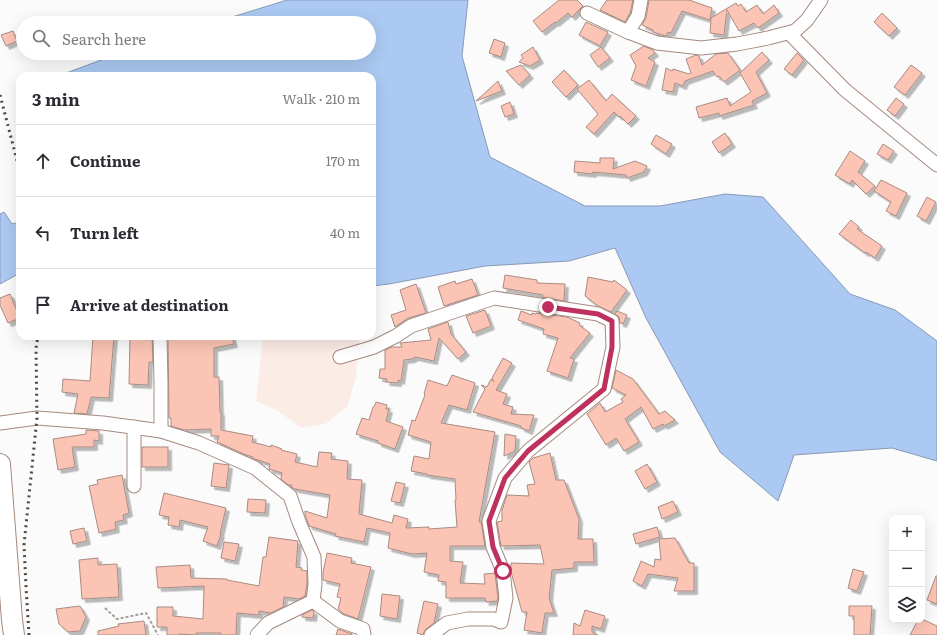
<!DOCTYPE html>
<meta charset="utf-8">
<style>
:root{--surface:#fff;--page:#f7f7f7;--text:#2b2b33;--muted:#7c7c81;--line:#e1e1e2}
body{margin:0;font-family:Literata,serif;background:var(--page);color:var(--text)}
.controls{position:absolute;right:12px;bottom:12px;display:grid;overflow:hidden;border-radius:8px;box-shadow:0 4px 16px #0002}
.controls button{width:36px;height:36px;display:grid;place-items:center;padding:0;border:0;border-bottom:1px solid var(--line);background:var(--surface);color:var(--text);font:20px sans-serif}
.stop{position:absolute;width:12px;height:12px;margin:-9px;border:3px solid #be305e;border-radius:50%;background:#fff}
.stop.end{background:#be305e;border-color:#fff;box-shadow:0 1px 4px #0008}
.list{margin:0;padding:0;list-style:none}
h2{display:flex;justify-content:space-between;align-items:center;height:52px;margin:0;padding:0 16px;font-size:17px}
h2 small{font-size:13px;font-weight:400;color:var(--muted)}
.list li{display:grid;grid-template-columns:26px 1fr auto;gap:12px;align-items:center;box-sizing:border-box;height:72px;padding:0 16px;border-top:1px solid var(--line)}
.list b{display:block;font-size:15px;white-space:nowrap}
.list em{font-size:13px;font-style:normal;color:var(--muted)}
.icon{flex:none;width:22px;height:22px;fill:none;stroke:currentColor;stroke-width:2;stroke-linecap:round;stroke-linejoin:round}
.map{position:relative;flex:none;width:937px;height:635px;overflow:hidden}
.search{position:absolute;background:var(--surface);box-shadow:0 4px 16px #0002;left:16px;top:16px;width:360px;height:44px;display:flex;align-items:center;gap:10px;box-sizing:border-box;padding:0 14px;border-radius:22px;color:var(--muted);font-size:15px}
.panel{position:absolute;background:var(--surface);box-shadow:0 4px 16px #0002;left:16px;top:72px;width:360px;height:268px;border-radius:12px}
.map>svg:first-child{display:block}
</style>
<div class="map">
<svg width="937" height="635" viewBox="0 0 937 635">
<defs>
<filter id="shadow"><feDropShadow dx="3.5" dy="3.5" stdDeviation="0" flood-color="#0004"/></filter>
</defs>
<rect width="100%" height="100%" fill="#fbfbfb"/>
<path fill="#fcece6" d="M263,336H359V347L356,377L347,407L325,424L302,428L278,411L256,401Z"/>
<g fill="#abc9f2" stroke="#889ab5">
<path d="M287,0H468L462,56L490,157L585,206H660L725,194L763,197L850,294L895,310L937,341V461L892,448L794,455L778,501L720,452L646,318L615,248L569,261L485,266L389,284L372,286V76H58L120,53H369V23H213Z"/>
<path d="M4,212L12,224L20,222V273L0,284V214Z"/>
</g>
<g fill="#fbc4b5" stroke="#a98b82" filter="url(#shadow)">
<path d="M559,0H577L583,6L572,17L568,13L556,23L555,22L542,32L533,21Z"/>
<path d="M607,0H633L630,13L625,22L600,10Z"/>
<path d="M649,0H689L712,8L710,20L682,11L671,33L668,32L666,36L662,35L653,32V30L642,25L646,18Z"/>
<path d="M736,3L738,6L741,4L746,12L757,5L763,14L774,5L779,13L758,28L754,23L739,31L727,10L724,35L710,33L711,18Z"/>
<path d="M882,13L897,28L889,36L874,22Z"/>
<path d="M586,22L608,32L600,46L579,35Z"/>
<path d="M13,31L17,41L6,46L1,35Z"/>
<path d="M494,39L505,43L501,57L489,53Z"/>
<path d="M644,46L653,50L655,53L648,58L655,62L646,86L631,80L636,66L630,55Z"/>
<path d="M533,47L540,60L530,66L519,62L523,58L521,55Z"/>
<path d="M601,47L610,58L598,67L590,55Z"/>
<path d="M762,52L769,60L756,72L767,93L752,101L754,105L719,116V113L699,118L696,107L727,98L730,106L751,92L740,73Z"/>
<path d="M728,53L740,70L724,82L719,76L717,77L713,71L685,81L683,86L675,83L673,92L662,90L666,68L672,71L673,69L689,74L691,73L686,59L696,55L699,56L702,65L716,54Z"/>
<path d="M797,53L804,60L792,75L784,69Z"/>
<path d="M521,65L530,75L519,85L506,71Z"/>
<path d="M911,65L922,73L905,95L894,87Z"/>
<path d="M564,70L578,85L566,97L552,82Z"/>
<path d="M589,80L606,101L612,94L636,116L628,124L620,116L619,117L614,112L594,134L586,127L598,114L577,89Z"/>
<path d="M498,81L502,91L476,101Z"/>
<path d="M896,98L904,104L895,116L887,110Z"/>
<path d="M510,102L514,114L505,117L501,106Z"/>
<path d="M725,133L732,144L719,153L712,142Z"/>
<path d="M656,135L672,144L666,154L651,144Z"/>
<path d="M883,144L894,151L888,160L877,154Z"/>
<path d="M850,151L865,161L858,172L875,186L866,194L852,180L850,184L835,175Z"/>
<path d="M600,158H614L613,169L635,161L647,166L644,172L627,178L626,175L593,172V174L574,172L575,161L600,163Z"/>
<path d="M881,180L907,193L896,216L886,211L891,202L874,191Z"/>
<path d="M927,197L936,202L926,221L917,216Z"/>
<path d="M851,220L859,227L857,229L882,246L875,258L866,252L865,253L839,234Z"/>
<path d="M505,275L537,280V283L565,284L564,301L542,297L543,295L503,288Z"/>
<path d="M588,277L613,282L614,280L627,290L611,312L598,306L585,296Z"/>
<path d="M472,279L478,295L444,306L438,287L455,281L456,284Z"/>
<path d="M416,284L426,313L408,318L395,327L391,315L406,310L400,290Z"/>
<path d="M10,294L20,318L8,323L0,305V298Z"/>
<path d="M485,310L491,326L473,333L466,316Z"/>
<path d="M521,311L532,315V313L536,314V313L567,317L580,323L579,325L590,333L570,358L574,359L568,378L547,371L558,338L543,334L544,329L518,320Z"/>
<path d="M617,311L627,315L623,324L620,323L619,317L615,314Z"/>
<path d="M448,322L451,334L466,352L458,359L439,338L434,361L415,357L412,359L404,360L401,381L398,380V383L386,382L387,379L379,378L380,369H385V350L392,347H402L400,343L431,340L428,329Z"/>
<path d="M93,336H114L109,398L91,397L87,414L74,413L78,394L62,392L63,379L90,381Z"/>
<path d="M130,336H152L153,362H149L148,385L129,384Z"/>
<path d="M168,336H232L234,344L214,348V377H219L220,412H221V430L253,436L252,442L271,447V445L282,449L281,450L297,454L295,462L317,467L319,452L332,453L331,459L348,461L347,479L362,480L359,514L392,523L394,515L408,519L406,528L429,527V529L457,527L455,500H456L455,479L427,475V474L411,471L414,456L429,459L431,442L408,435L412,420L415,421L425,395L424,394L428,380L447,386L452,375L475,383L467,410L449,405L441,423L495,432L479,522H481L485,546H450V561L463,562L460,583L485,584L484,574L495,573L498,598L497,601L486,602L485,598H446V582L438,581L439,575L424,572L427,553L412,554L388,548L390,533L367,528L364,542L335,536L336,534L309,526L305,514V511L327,518L330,495L295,489L291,487L292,485H288L281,479L282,473L269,469L270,464L252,458L253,457L246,455L217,442L219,436H211V429L184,430L171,426V418H169Z"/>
<path d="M503,358L512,363L496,390L507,394L503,404L513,407L511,414L534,415L529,431L521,428V426L473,412L485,389L481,385L487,387L491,379L494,382L492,378Z"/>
<path d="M616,370L633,379L659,414L665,411L675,420L664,426L663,424L653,429L641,407L625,419L639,442L624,451L616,438L606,445L587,414L600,403L605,412L623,402L621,399L626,395L612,388Z"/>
<path d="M376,402L387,405L386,409H389L386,421L403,427L395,449L378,443V441L356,434L362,418L369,420L373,407H374Z"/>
<path d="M86,430L99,431V441L94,440V447H72L75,467L58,470L53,439L86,434Z"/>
<path d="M505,434L516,436L515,451L504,456Z"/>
<rect x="142" y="447" width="26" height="20"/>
<path d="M550,453L556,480H564L579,519L578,539H593L594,562H574V568L552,570L549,598L554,613H545L542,633L524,630L527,612H522L511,572V563L544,564L540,545L501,546L497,522L502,521V510L507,495L529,496L527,485L535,484L529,462L533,458Z"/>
<path d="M214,463L229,465L226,488L211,486Z"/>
<path d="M647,464L657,482L645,489L635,471Z"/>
<path d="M122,475L129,513L123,515L124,520L115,522L116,529L99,533L89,486L98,484L97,480Z"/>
<path d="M396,482L405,484L400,503L391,501Z"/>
<path d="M164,493L226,508L220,534H221L217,546L203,541L208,527L180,520L179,527L168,525L169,517L159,515Z"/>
<path d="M248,499L266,500L265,513L247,512Z"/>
<path d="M673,501L678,512L662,519L658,507Z"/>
<path d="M657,527L660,537L636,544L633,534Z"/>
<path d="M84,528L87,541L73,544L70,531Z"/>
<path d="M269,537L298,541L296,567L302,568L301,570L307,571V583L305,596L299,599L284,597L283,607L271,613L259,611V615L237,613L236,635H221V633H196V635L179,634V635H167V627H157V607H173V616L203,619L204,586L158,588L156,567L190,565L191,578L227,579V580L259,586L263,557H266Z"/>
<path d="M675,538L689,563H694V591H674L678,578L648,574L642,586L633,581L641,561L654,567L655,559L661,560L659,539Z"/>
<path d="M224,542L239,544L235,561L221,558Z"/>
<path d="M327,553L352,558L351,563L371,567L358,619L344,614L338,609L341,598L337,597L340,584L323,580V573Z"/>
<path d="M98,558V565L117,564L119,597L82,599L79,560Z"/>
<path d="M853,569L864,572L857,591L848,588Z"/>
<path d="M936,576H937V604L927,600Z"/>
<path d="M382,594L400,596L397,619L380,616Z"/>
<path d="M424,601L438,604L434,623L426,629L424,632L423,635L417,633Z"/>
<path d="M80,606L86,617L80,631L68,632L59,624L56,609Z"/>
<path d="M849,606H872L870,635H854V616H849Z"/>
<path d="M312,610L314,612L313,618L302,617V615Z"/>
<path d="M585,610L605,616L601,629L592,626V632L598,635H573L574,623L580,626Z"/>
<path d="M918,620H924L937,626V635H910Z"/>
<path d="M144,621L146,635H98V631L119,626L118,624Z"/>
<path d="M338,629L352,634V635H336Z"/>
</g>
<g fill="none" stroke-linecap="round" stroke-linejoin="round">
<g stroke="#a6897e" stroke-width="15">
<g id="minor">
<path d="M641,0L638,16L628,32L657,43L701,48L737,44L768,38L795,31L807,20L821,0"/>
<path d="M587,13L628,32"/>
<path d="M789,33L845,90L937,165"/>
<path d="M160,336L161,383V431"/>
<path d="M340,357L374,347L396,336L411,326L494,298L598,314L612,321L613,347L604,389L528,451L505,478L489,521L493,547L503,571L506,598L501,622L494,619H468L447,623L431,635"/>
<path d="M0,423L37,418L103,423L161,431L199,443L255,468L290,496L299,522L314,557L315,584L313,601L268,623L257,635"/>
<path d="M134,427V486"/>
<path d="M313,601L340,621L363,629L364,635"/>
</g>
</g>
<g stroke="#a6897e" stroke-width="22">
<path id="highway" d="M0,464L12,620L14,635"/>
</g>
<path stroke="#a19c9a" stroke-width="2" stroke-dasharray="3 2" stroke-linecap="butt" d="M105,608L117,619L146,613L158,635"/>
<use href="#minor" stroke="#fff" stroke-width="13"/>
<use href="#highway" stroke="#fff" stroke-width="20"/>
<g stroke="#514743" stroke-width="3" stroke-dasharray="2 4" stroke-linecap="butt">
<path d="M0,95L20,172"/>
<path d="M29,635L26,586L24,545L37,418L36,348L38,336"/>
</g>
</g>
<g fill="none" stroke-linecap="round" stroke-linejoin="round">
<path stroke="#be305e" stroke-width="5" d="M503,571L493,547L489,521L505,478L528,451L604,389L612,347V321L598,314L548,307"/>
</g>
</svg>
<div class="controls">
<button>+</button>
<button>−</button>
<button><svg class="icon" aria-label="layers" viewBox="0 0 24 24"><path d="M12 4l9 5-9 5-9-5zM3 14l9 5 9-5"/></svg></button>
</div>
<div class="stop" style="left:503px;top:571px"></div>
<div class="stop end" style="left:548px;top:307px"></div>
<div class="search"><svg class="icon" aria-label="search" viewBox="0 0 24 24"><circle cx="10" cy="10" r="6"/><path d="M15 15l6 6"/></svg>Search here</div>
<section class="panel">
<h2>3 min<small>Walk · 210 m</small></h2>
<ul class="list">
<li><svg class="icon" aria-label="ahead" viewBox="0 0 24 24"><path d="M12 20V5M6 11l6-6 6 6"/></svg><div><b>Continue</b></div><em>170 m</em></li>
<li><svg class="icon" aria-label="left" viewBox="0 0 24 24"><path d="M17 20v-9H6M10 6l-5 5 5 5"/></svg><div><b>Turn left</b></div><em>40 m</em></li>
<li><svg class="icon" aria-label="arrive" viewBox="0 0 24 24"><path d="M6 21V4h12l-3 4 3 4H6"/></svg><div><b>Arrive at destination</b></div></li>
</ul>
</section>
</div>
